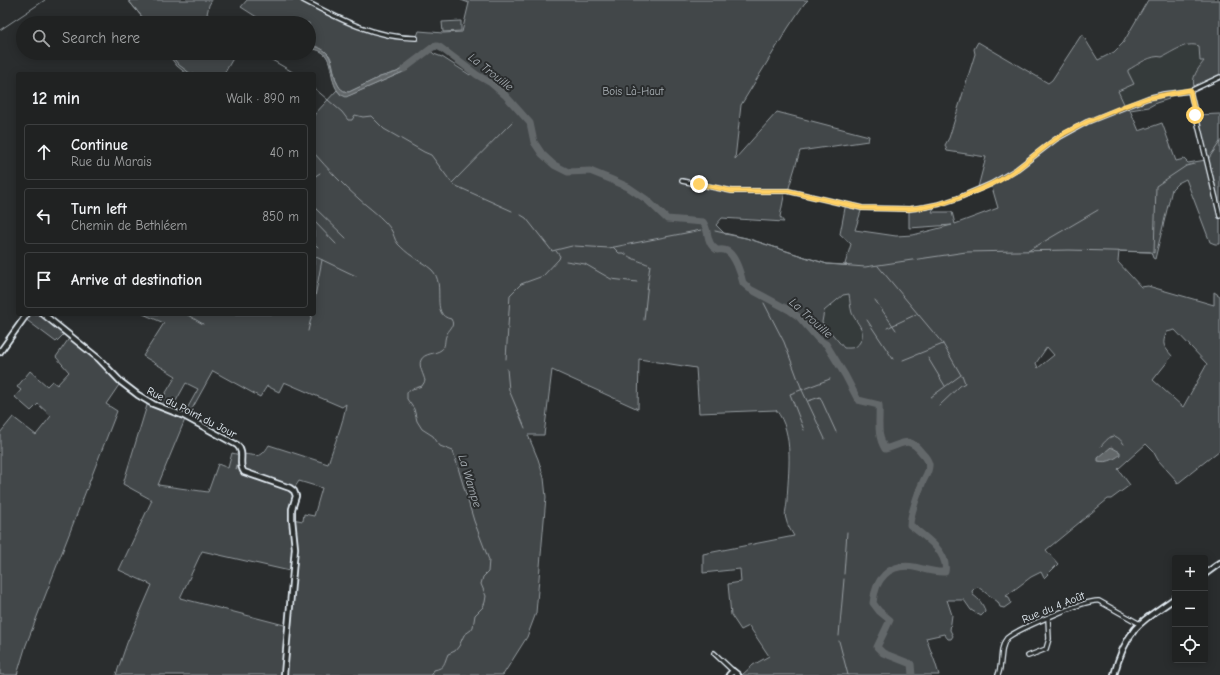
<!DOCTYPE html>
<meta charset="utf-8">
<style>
:root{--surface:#202222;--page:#2d2f2f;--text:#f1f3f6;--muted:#a2a4a5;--line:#3d3f40}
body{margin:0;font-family:"Comic Neue",sans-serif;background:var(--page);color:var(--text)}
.controls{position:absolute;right:12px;bottom:12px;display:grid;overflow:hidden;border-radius:4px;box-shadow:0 2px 10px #0003}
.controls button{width:36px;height:36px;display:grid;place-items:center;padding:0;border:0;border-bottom:1px solid var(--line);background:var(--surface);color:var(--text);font:20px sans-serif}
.stop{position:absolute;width:12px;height:12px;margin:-9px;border:3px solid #ffd166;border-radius:50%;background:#fff}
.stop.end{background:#ffd166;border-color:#fff;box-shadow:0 1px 4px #0008}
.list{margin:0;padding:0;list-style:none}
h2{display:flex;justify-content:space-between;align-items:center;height:52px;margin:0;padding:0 16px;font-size:17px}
h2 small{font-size:13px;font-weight:400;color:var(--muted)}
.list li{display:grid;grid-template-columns:26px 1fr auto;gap:12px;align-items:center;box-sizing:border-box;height:56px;margin:0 8px 8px;padding:0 8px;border:1px solid var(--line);border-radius:4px}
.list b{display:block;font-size:15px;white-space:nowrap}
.list p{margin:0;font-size:13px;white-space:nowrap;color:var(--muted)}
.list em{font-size:13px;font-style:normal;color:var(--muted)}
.icon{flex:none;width:22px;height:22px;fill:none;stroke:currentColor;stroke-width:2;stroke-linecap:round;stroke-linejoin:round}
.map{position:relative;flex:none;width:1220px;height:675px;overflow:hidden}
.search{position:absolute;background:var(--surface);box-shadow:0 2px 10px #0003;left:16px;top:16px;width:300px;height:44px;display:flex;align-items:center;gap:10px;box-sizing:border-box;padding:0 14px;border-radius:22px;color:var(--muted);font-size:15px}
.panel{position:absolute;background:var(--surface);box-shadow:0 2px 10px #0003;left:16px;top:72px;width:300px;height:244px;border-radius:4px}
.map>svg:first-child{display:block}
</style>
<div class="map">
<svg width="1220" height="675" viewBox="0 0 1220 675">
<rect width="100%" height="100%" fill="#2a2d2e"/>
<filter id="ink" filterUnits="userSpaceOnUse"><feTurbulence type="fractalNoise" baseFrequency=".025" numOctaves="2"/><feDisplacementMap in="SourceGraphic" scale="8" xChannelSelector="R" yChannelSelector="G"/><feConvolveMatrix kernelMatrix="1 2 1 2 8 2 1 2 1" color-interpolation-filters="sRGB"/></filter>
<g filter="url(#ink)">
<g fill="#363a3b">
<path d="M1194,44L1199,46L1200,60L1204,61L1195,89L1125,106L1118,91L1128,70L1152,58L1158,56L1162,57L1186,45Z"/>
<path d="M850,294L851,311L863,332L862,338L858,346L854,348H844L821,322L824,311L843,295Z"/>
</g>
<g fill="#424648" stroke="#959ca0" fill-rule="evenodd">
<path d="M128,0H212L209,5L207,14L218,23H147Z"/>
<path d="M247,0H299L327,15L380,35L394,39H416L419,31L443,33L462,32L469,3L461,0H808L804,4L788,28L741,105L735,159L777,112L869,136L868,141L800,151L788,191H785L780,217L784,222L722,218L716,225L725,234L746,238L827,264L847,265L845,264L851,244L840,234L846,203L862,208L855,230L896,236L913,235L952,225L909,228V209L935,205L932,212H952L955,224L998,208L991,184L977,191L986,157L947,151L945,145L949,138L975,54L974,49L978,42L1048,83L1052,80L1082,34L1098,60L1114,52L1123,43L1148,0H1220V77L1195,89C1190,78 1198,69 1204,61H1200L1199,46C1186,41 1173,52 1162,57C1152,54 1137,65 1128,70V72L1134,84L1118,91L1125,106L1167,94L1169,99L1156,103L1149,107L1130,110L1139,131L1162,123L1176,161L1184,159L1188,163L1206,160L1195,115L1220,114V244H1215L1210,242L1186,179L1178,183L1172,189L1155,259L1153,258L1151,252L1119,251L1118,262L1141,287L1148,286L1214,305V292L1220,296V450L1177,484V481L1158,460L1153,451L1146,444L1118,469L1130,485L1111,499H1108L1046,550L1058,564L1044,578L1041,572L1031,577L1006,596L1009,597L1011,603L1004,608L1000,607L998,602L978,587L975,588L972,591L973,595C979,599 984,605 985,612L981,616L971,610L964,600H947L952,615L950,630L953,636L951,639H948L944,634L926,638L935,662L939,675H742L753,665L769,656L749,626L741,630L731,615L728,584L741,582L740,569L703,573V554L794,536C791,531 787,525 786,519C784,514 787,506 787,501C788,473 795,433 776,410L699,413L696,368L639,359L638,409L552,370L544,435H528L538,459L544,478L546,497L536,613L527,637L503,675H116L127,643L152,585L119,570L152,500L123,484L148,402L158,406L176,376L143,356L164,323L143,314H314V115L337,90L341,95H350L408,70L407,65L397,72L380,77L349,92C332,92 336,65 329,55C325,50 315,46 309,45V23H266L241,7ZM438,45C450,52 461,62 472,71L470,75L442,57L434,54L427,48ZM849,294C850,300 850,307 852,313C856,323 867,330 860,342C856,349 851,348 844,348L822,322L824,311L843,295ZM1175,330L1207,364L1183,407L1153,380L1172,356C1164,346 1161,345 1167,332ZM1047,347L1054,355L1038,368L1036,363ZM213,371L260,397L267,386L279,392L284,382L342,407L346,404C343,425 334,444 328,464L269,445C260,460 258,455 242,454L240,466L236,469L240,455L232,453L228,468L218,464L208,492L158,485L186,417L187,418ZM186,383L198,389L183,416L171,410ZM299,481L322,488L314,516L304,514L303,521L292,519L295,492L293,490ZM202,551L294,572L288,626L180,598Z"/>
<path d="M461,21V31L443,32L442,22Z"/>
<path d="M167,53H236L224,74H187L177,66Z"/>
<path d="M27,314H43L65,333L56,342L24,318Z"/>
<path d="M70,337L99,359L121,382L106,404L117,411L26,645L17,675H0V433L13,417L36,435L51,416L38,404L31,411L15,397L21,390L17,387L30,371L47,386L52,381L57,385L69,372L56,357Z"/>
</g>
<g fill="#63686b" stroke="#989fa3">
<path d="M309,45C316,46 322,48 327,53C335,62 332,92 349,92L380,77L397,72L411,63L412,65L408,69L403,72L346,97C329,91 334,67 326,56C323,51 315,49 309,48Z"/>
<path d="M1111,447L1120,452V455C1113,460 1107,463 1098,461V458Z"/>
</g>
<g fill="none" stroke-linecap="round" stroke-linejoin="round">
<g stroke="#989fa3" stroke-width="1">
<path d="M128,0L147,23"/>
<path d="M0,30L45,0"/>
<path d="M169,53L179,65L191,74"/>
<path d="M260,53L296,74"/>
<path d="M314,88L342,112L348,120H352L355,115L363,117L371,116L384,129L424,152L431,155L451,182L454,185L512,211"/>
<path d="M314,153C328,169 343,185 359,199C369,208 382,217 390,228C394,233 394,240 398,244C402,248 407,253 412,256C418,261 426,264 432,270C447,285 429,315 451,319C456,327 448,329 446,336C444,341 446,347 441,350C436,354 424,353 421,360C418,366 424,375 425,381L422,386L409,390L407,393V399L414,409L417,421L422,429L433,436L440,446L453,451L474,521L489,560L488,572L483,577L481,584L486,596L485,602L483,607L475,615L473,627L471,630L464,635L459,646L455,651L448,654C444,663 445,668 434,670L431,675"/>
<path d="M1209,158L1220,142"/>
<path d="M314,177L320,173"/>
<path d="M452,183L512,122"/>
<path d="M314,207L346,238"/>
<path d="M521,215L526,218L552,251L572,246"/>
<path d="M314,221L336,244"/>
<path d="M715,231L746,238L827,264L865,267L966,252L1069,250L1150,252"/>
<path d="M314,243L318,247"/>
<path d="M574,246L609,248L701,230"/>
<path d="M613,247L619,253H624C631,259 640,261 650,265L648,280"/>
<path d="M1028,251L1098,210"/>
<path d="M1152,252L1154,253L1156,186L1186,166L1194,164"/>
<path d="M314,256L356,276"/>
<path d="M566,261L585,264L611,279L637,282"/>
<path d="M878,266L943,344L961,375L931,397"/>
<path d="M875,300L896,330"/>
<path d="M314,302L322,260"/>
<path d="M764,303L784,342L802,390L825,439"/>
<path d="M186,314L203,324"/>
<path d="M644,320L648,282"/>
<path d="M867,320L893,359"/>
<path d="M887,328L917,314"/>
<path d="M308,331L312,314"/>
<path d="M928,358L945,386"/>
<path d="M506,359L510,295L521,284L543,276L559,259L560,256L556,251"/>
<path d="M903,360L943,344"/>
<path d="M507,369L509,390L525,428"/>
<path d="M808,401L820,397L836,432"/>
<path d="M939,406L960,386L965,383L962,375"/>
<path d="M804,430L790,394L830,379"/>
<path d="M1101,446C1110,436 1114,431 1124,444"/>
<path d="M844,574L847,532"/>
<path d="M839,636L844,579"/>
<path d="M839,641L848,675"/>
</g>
<path stroke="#63686b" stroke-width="7" d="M404,69L433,47L437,46L441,48L477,75L491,83L505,95L530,123L534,142L542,154L554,165L568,172L590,171L610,179L628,187L647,200L667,219L703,222C710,231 705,243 717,250C720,250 724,249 727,251C735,255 741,275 743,283L750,289L789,310L799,317L819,340L826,344L845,375L858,400L879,405C880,421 876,434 885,449C904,444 908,435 922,453C925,456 928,460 929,464C930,471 924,478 922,484C918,493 910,516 910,525C924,536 949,552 945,572C935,573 924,569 914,567C889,563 875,579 873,603L879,611L890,620L877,647L883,653L911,664L912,675"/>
<g stroke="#e8f1f8" stroke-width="6">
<g id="minor">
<path d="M303,0C339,19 375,38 416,38"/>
<path d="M1190,91L1220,216"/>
<path d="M682,181L732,191H788L862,208L909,209L925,207L940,204L958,198L991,184L1017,169L1056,139L1087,122L1148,98L1164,94L1190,91L1220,77"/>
<path d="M714,653L733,671"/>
<path d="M1028,656L1046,649L1049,639L1048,618"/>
<path d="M998,675C1003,664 999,647 1007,638C1018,629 1087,599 1099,601L1140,624"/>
</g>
</g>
<g stroke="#e8f1f8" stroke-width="8">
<g id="tertiary">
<path d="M43,314L99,359L121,382L138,395L153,404L184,416L237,445C246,453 237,464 244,472L290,488L294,491L296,496L292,509V519L295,548L284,675"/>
<path d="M0,352L27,314"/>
<path d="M1205,574L1220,563"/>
<path d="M729,675L733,671L738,675"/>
<path d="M1114,675C1118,659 1124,643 1135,629C1145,617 1162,608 1175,598"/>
</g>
</g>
<use href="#minor" stroke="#2a2d2e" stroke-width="3.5"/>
<use href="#tertiary" stroke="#2a2d2e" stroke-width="4.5"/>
</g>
</g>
<g fill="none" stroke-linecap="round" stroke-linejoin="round" filter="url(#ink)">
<path stroke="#ffd166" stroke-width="5" d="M699,184L732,191H788L862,208L909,209L925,207L940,204L958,198L983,188L1000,180L1017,169L1050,143L1065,133L1087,122L1125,106L1148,98L1190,90L1195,115"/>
</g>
<g text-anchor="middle" stroke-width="4" stroke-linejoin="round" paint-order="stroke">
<g font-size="11" fill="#aeb5ba" stroke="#2a2d2e">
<text x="633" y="95">Bois Là-Haut</text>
</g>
<g font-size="11" fill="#e8f1f8" stroke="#2a2d2e">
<text transform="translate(192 412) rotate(27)" y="4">Rue du Point du Jour</text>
<text transform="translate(1053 607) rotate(-22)" y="4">Rue du 4 Août</text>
</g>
<g font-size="12" font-style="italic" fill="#acb3b9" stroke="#2a2d2e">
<text transform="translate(491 72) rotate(38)" y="4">La Trouille</text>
<text transform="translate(811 318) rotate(42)" y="4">La Trouille</text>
<text transform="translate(470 481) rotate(73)" y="4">La Wampe</text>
</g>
</g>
</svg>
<div class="controls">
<button>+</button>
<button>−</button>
<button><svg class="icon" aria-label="locate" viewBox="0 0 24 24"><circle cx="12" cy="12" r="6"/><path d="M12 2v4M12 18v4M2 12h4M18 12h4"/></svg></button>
</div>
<div class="stop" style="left:1195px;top:115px"></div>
<div class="stop end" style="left:699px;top:184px"></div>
<div class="search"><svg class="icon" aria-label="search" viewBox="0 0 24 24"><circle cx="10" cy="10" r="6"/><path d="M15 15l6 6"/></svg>Search here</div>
<section class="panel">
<h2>12 min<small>Walk · 890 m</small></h2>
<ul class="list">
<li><svg class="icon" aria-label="ahead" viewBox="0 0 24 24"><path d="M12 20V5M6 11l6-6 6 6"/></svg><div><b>Continue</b><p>Rue du Marais</p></div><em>40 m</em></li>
<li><svg class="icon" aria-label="left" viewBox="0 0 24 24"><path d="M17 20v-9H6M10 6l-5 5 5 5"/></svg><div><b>Turn left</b><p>Chemin de Bethléem</p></div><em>850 m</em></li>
<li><svg class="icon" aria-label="arrive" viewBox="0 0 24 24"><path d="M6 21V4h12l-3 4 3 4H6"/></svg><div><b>Arrive at destination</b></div></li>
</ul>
</section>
</div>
